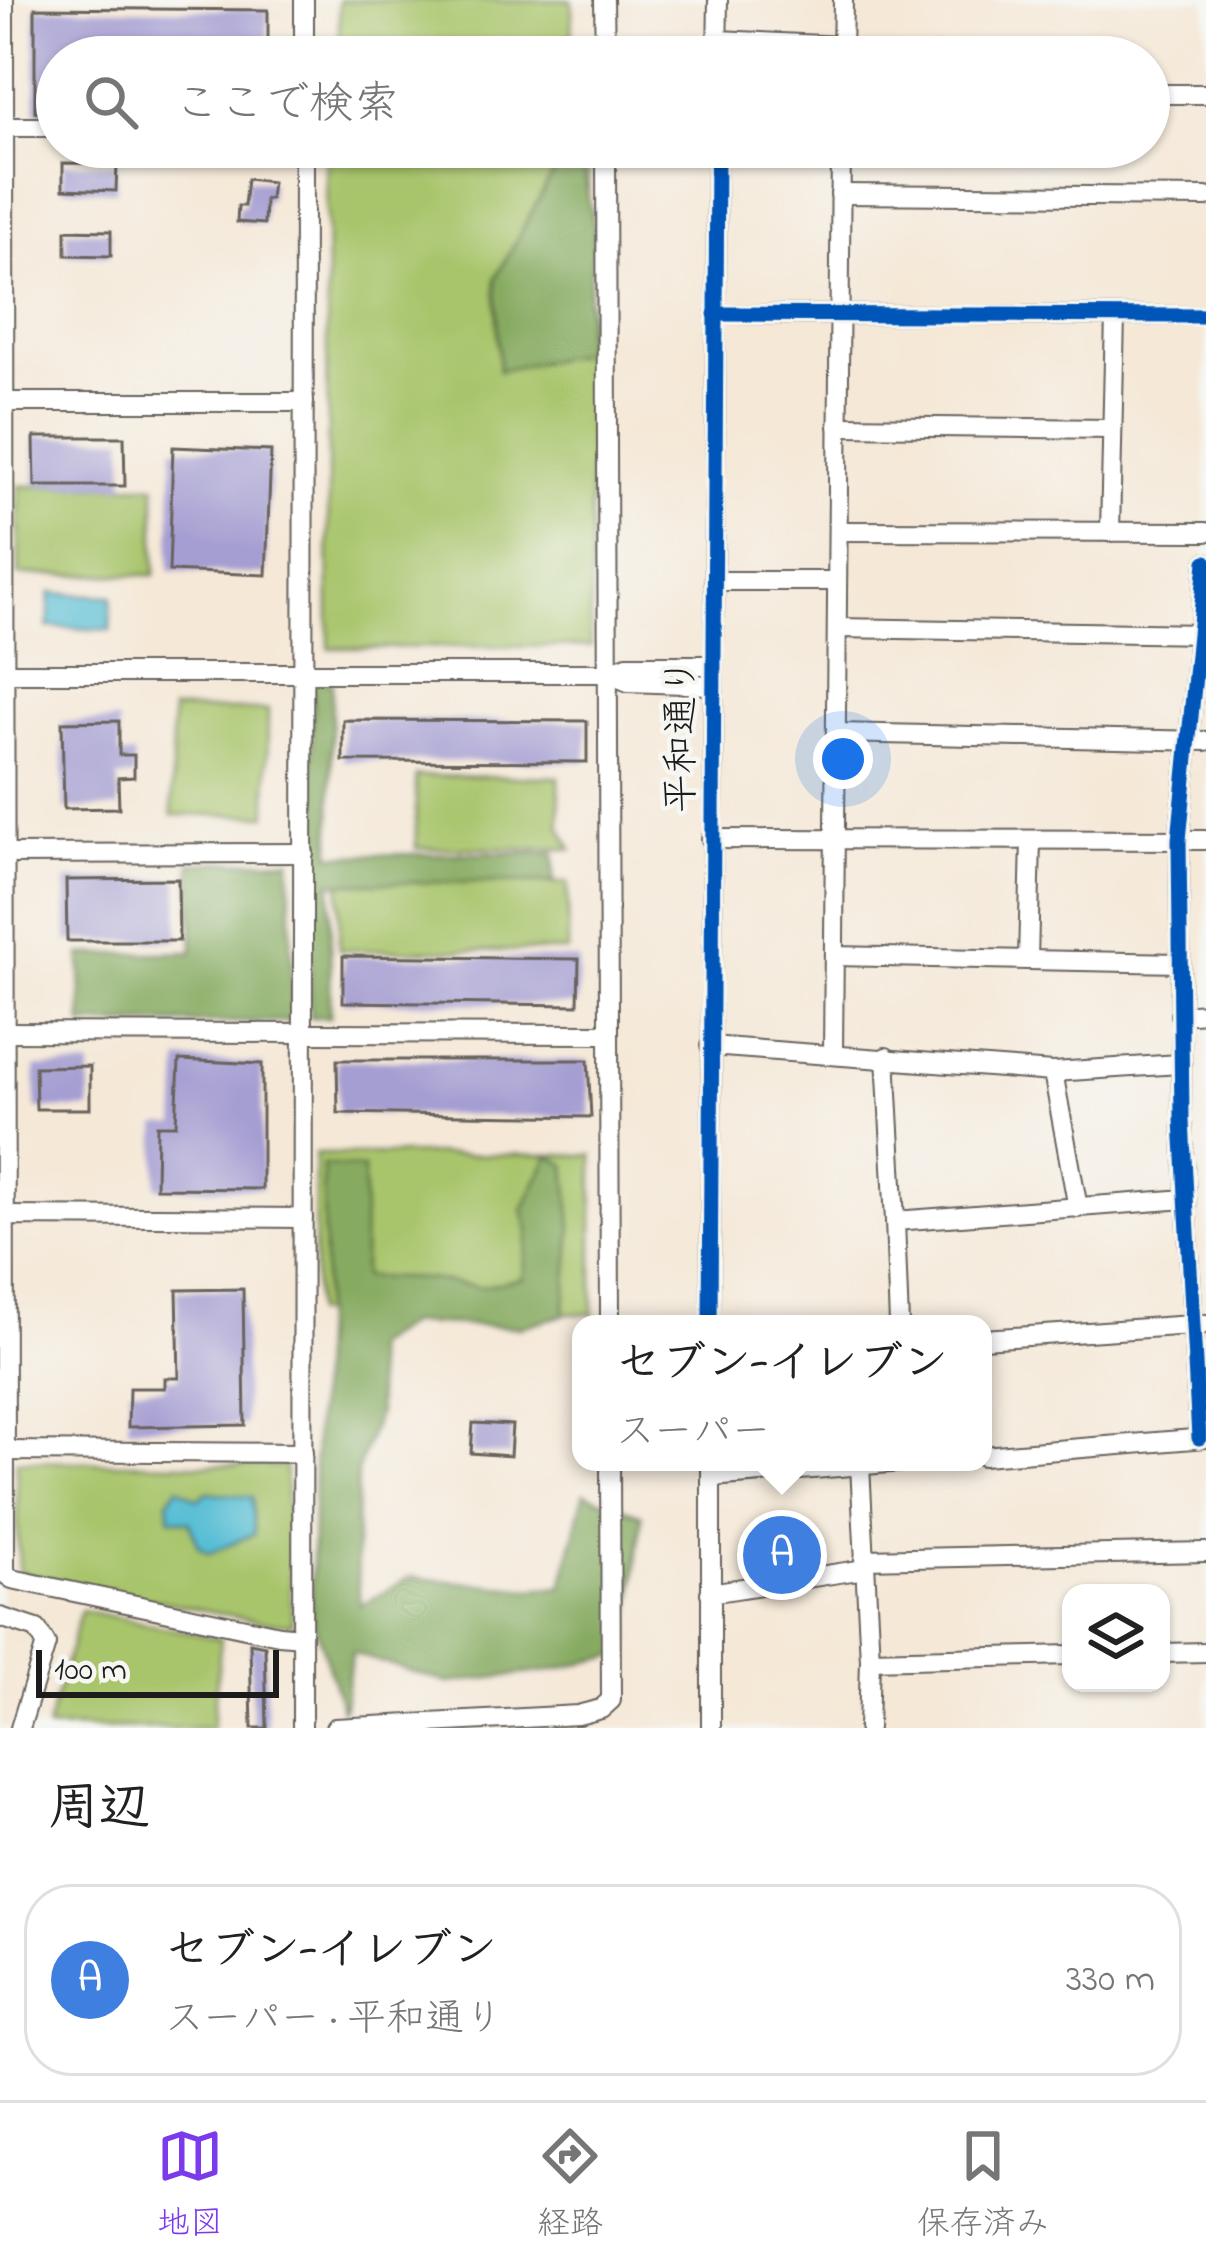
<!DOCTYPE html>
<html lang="ja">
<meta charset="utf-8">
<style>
:root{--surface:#fff;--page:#f2f2f2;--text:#222;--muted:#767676;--line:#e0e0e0;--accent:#7c3aed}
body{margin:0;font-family:"Indie Flower","Klee One",sans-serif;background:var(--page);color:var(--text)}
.controls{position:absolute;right:36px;bottom:36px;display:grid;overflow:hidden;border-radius:24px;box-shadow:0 3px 9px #0004}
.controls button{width:108px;height:108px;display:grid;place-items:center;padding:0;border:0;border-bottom:3px solid var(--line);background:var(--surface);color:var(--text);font:60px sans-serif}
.scale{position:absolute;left:36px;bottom:30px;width:243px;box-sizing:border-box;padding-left:12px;border:6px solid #1c1c1c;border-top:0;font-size:33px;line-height:42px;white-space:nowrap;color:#1c1c1c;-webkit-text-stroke:9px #f6f6f2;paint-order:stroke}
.you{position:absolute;left:843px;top:759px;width:42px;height:42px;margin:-30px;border:9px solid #fff;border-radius:50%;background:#1a73e8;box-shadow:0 0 0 18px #1a73e833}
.badge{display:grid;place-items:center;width:78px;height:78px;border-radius:50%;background:var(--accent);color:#fff;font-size:39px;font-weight:700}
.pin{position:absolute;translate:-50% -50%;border:6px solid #fff;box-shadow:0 3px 12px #0006}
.popup{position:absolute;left:572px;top:1315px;width:420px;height:156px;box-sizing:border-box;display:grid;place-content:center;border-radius:24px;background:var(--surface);filter:drop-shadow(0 3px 9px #0005);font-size:39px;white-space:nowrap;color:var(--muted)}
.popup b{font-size:45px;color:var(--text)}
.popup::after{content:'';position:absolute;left:50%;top:100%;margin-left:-24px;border:24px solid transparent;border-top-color:var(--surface)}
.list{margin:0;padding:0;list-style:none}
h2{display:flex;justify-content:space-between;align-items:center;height:156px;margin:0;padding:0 48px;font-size:51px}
h2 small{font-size:39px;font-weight:400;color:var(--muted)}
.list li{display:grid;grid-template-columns:78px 1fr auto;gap:36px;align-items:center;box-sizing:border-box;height:192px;margin:0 24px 24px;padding:0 24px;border:3px solid var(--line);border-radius:48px}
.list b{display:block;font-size:45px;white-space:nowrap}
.list p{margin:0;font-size:39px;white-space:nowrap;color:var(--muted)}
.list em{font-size:39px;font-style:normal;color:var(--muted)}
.icon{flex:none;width:66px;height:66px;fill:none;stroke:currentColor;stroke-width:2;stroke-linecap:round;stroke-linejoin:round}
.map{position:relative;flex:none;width:1206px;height:1728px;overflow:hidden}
.search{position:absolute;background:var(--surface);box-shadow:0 3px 9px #0004;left:36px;right:36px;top:36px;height:132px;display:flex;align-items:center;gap:30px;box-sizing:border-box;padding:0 42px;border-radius:66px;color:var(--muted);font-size:45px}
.sheet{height:372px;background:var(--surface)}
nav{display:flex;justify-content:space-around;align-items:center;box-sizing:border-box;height:168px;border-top:3px solid var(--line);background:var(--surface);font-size:33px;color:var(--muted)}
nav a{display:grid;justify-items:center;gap:6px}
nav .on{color:var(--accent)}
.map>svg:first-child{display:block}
</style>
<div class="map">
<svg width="1206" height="1728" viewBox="0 0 1206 1728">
<rect width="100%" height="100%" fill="#f6f6f2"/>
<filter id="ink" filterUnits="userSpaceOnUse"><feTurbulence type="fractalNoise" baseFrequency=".00833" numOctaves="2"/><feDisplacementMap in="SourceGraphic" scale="24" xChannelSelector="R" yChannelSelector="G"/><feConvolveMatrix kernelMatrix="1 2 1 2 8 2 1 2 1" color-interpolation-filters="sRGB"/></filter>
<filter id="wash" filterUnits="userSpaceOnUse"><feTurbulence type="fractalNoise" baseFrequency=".004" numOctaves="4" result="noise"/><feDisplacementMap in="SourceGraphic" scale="48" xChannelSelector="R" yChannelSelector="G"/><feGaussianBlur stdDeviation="2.7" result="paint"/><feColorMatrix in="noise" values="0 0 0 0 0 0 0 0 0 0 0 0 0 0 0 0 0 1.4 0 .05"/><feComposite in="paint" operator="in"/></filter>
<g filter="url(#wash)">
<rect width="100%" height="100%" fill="#f5e8d7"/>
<g fill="#a9c56c" stroke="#627044" stroke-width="3">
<rect x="339" y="0" width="233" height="57"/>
<path d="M326,147H588L591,646L329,648Z"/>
<path d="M155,485V575H19V486Z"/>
<path d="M172,710H268L267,815H172Z"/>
<path d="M416,776L559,777L560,826L572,849L416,848Z"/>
<path d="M340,882L568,883V951L339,950Z"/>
<path d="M315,1154L593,1155V1314L314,1313Z"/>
<path d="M16,1461L285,1466L292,1624L263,1622L19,1572Z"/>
<path d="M81,1610L221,1639L212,1728H47Z"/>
</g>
<g fill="#86aa60" stroke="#51633e" stroke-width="3">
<path d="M564,153L581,162L595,230L583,353L499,371L495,279Z"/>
<path d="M313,682H332L331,855L554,853V882L331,883L330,1017H310Z"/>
<path d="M290,860L293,1021L82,1025L81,955L193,952L191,863Z"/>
<path d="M549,1155L566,1165L572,1228L564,1315L519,1327L410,1323L372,1347L378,1412L357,1472L356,1555L360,1605L411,1577L528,1589L562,1587L584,1493L642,1515L627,1653L549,1671L448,1683L352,1653L343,1712L311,1613L315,1432L324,1273L323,1165L364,1169L363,1277L429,1279L480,1287L523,1278L529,1231L523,1210Z"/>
</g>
<g fill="#56bed4" stroke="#396d78" stroke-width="3">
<path d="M50,593L112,596L110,630L48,627Z"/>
<path d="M178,1487L198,1499L208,1492L252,1497L254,1534L209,1553L198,1546L190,1522L170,1518L168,1501Z"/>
</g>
<g id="blocks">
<g fill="#a59ed2">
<path d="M35,8L268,10V57H57V112H35Z"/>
<path d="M63,163L117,164L116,191L63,189Z"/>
<path d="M247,179L272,182L270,199H265L264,224L237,222L238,206H244Z"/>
<path d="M66,230L111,231V256L66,255Z"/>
<path d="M34,437H124L125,486H35Z"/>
<path d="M173,447L271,451L266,575L169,571Z"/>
<path d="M343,720L587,721V762L343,761Z"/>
<path d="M119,721V755H134V777L118,778L119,808L64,809L62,722Z"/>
<path d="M178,879L179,941H67L66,880Z"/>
<path d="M343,956L579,959L578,1005L343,1002Z"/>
<path d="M179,1060L262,1064V1189L156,1188L157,1125H176Z"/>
<path d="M337,1060H588L591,1117L338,1113Z"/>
<path d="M90,1066V1109H36L35,1067Z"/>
<path d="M243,1289L245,1425L128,1427L129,1388H165V1378H179L177,1290Z"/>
<path d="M473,1423L512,1425L510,1456L471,1453Z"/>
<path d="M794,1539L796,1542L807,1539L812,1564L756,1572L751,1545Z"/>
<path d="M250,1643L265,1646L267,1728H252Z"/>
</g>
</g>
</g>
<g filter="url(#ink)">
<use href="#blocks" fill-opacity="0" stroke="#68635d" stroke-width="3"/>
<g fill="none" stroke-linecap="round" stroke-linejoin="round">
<g stroke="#68635d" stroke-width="22">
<g id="minor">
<path d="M4,0L5,1574L12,1579L279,1635L302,1637"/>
<path d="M604,0L605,57"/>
<path d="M718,40L843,46"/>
<path d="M842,55L843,0"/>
<path d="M304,57V0"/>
<path d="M717,57L718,0"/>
<path d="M1149,94H1206"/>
<path d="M0,127H57"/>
<path d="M606,147L610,1324"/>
<path d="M840,194L1206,197"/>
<path d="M715,314L1206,316"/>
<path d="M0,402H304"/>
<path d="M838,426L1112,429"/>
<path d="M838,531L1206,532"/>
<path d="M1110,532L1115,316"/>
<path d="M714,581H837"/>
<path d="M837,628L1206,634"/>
<path d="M0,673H607"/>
<path d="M711,685L628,682L607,673L627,665H711"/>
<path d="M836,733L1206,741"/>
<path d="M711,839L1206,840"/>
<path d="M0,854L304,853"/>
<path d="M834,956L1180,963"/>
<path d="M1028,960L1031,840"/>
<path d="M1180,1015L1206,1013"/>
<path d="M0,1032L608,1034"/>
<path d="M710,1046L1053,1072L1180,1064"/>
<path d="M833,1053L841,147"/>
<path d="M886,1057L895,1221"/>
<path d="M1053,1072L1078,1208"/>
<path d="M0,1220L6,1216L303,1218"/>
<path d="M710,1324L717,147"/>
<path d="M899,1324L895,1221L1186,1199"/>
<path d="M983,1339L1206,1324"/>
<path d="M1199,1438L1182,1120L1179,840L1206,562"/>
<path d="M4,1451L303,1453"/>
<path d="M983,1456L1206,1438"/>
<path d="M860,1465L870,1660L868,1728"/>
<path d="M711,1477L903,1462"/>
<path d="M864,1559L1206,1552"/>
<path d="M710,1593L865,1569"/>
<path d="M0,1617L37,1629L46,1644L20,1728"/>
<path d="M1161,1653L1206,1652"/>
<path d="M870,1660L1071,1655"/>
<path d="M302,1728L304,147"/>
<path d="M335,1728L578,1715L601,1709L611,1700L610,1462"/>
<path d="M711,1728V1462"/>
</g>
</g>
<use href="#minor" stroke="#fff" stroke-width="18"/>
<g stroke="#f6f6f2" stroke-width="22">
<g id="cycleway">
<path d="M715,314L1206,316"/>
<path d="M710,1324L717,147"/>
<path d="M1199,1438L1182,1120L1179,840L1206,562"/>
</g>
</g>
<use href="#cycleway" stroke="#0057b8" stroke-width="15"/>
</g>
</g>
<g text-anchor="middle" stroke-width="9" stroke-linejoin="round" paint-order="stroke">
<g font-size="39" fill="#1c1c1c" stroke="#f6f6f2">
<text transform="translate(679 735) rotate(-90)" y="14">平和通り</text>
</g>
</g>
</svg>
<div class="controls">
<button><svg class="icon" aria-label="layers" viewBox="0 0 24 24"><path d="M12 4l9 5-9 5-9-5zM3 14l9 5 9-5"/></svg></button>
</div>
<div class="scale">100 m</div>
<div class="you"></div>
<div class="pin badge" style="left:782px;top:1555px;background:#3f7fe0">A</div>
<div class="popup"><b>セブン-イレブン</b>スーパー</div>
<div class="search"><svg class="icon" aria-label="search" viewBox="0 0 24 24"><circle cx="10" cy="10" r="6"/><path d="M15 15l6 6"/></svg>ここで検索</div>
</div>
<section class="sheet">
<h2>周辺<small></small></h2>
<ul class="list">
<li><span class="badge" style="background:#3f7fe0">A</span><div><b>セブン-イレブン</b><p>スーパー · 平和通り</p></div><em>330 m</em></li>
</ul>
</section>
<nav>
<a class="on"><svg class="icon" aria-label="map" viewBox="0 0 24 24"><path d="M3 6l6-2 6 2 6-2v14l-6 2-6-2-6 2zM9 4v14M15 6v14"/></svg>地図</a>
<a><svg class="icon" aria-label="directions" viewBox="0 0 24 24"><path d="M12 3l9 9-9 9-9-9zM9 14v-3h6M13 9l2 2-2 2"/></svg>経路</a>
<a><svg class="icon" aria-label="saved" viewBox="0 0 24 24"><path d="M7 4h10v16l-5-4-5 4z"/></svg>保存済み</a>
</nav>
